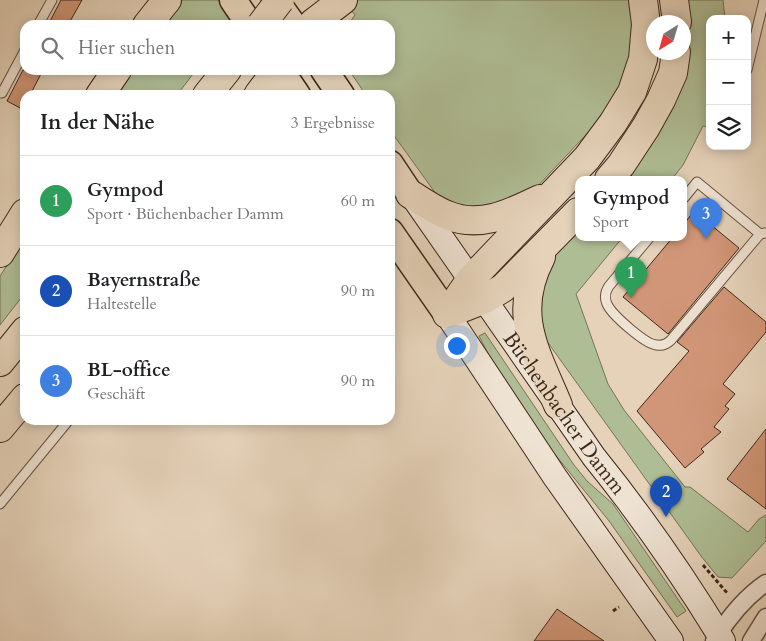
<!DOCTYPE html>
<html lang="de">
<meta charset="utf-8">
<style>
:root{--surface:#fff;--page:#f6f6f6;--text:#202124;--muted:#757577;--line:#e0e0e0;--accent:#b45309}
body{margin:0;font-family:Cardo,serif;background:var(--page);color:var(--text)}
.controls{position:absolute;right:15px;top:15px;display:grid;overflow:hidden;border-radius:10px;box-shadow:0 2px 12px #0003}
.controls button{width:45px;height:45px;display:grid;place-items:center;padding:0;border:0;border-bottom:1px solid var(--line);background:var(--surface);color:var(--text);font:25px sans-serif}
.compass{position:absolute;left:646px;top:15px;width:45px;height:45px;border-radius:50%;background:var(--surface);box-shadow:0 2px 12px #0003;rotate:217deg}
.you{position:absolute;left:456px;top:345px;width:18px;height:18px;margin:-12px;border:4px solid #fff;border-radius:50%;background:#1a73e8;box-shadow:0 0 0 8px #1a73e833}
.badge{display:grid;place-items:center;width:32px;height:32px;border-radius:50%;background:var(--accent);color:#fff;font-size:16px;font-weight:700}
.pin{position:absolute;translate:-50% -41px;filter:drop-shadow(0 1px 2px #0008)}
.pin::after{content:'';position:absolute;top:26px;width:18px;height:15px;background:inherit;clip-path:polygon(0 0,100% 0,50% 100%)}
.popup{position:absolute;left:575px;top:176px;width:112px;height:65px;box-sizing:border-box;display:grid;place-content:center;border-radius:10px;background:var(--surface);filter:drop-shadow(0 1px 4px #0005);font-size:16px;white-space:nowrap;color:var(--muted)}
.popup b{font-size:19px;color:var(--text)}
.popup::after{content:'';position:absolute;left:50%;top:100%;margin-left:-10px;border:10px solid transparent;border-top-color:var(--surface)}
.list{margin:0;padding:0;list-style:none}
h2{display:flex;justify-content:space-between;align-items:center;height:65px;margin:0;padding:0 20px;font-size:21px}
h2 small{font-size:16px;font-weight:400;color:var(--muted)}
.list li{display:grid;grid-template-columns:32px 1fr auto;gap:15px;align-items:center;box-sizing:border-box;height:90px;padding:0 20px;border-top:1px solid var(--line)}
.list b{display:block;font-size:19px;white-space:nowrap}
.list p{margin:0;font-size:16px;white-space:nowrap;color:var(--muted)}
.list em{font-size:16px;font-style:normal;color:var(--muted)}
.icon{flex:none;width:28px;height:28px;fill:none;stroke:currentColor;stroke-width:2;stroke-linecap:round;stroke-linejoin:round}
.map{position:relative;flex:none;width:766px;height:641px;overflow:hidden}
.search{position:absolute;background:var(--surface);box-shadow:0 2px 12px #0003;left:20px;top:20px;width:375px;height:55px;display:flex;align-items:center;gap:12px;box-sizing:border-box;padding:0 18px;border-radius:15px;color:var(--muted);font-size:19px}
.panel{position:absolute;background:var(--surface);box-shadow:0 2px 12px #0003;left:20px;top:90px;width:375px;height:335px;border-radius:15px}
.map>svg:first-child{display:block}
</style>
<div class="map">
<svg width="766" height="641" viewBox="0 0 766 641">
<rect width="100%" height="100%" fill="#e5d2b9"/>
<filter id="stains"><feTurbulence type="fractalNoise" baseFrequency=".004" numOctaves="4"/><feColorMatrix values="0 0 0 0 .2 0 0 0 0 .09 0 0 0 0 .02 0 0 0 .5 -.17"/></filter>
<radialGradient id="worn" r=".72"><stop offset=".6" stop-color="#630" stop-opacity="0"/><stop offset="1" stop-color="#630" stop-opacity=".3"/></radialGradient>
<g fill="#afbd94" stroke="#767258">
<path d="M183,0H218L231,18L225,25H162L176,5Z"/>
<path d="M358,0H634L636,15L628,78L596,124L535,189L478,212L439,198L390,130V95H366L349,70H390V25H348L355,15L350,9Z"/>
<path d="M685,0H723L725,19H710V127L703,126L683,165L672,179H624L687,49V11Z"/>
<path d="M133,70H196L177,95H117Z"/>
<path d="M578,228V237H623L576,294L608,384L624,410L685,487H690L748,532L759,519L766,515V541L732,578L718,577L701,556L546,340L542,331L538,301L553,256Z"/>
<path d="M25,238V293L0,325V276Z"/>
<path d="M485,333L574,465L587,481L613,504L686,611L677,617L609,521L553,452L496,369L479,336Z"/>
</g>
<g fill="#d19677" stroke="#3e281c">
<path d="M61,0H82L68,25H48Z"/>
<path d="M23,70H43L30,95H25V104L22,109L7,101Z"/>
<path d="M694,211L739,248L668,334L623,297L673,237H684V224Z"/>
<path d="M724,287L766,322V332L723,384L735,394L725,406L729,409L714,427L721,432L701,449L704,452L685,468L637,411L689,351L677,342Z"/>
<path d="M766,429V509L727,479Z"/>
<path d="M557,609L604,641H534Z"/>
</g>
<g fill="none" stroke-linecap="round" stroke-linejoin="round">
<g stroke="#685243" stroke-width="11">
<g id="service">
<path d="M38,25L52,0"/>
<path d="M747,70L764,0"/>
<path d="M0,93H2L25,50"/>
<path d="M684,198L697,182L760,234L765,233"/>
<path d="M650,237L609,286C605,292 604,297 607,304C612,315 646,345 657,345C663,346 667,344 671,340L760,234"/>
<path d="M0,504L69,420"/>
</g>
</g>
<g stroke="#685243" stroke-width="19">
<g id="minor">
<path d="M714,641C727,620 745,597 766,583"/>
<path d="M751,641L766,617"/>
</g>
</g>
<g stroke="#3e281c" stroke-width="26">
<g id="secondary">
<path id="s1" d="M413,197L594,457C641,515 684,577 723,641"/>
<path d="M447,314L555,477L671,641"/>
</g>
</g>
<g stroke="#3e281c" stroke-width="29">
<g id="primary">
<path d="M233,0L250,25"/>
<path d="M275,0L293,25"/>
<path d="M280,70L297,95"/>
<path d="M324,70L341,95"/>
<path d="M390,164L410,194"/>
<path d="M390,232L447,314"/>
</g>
</g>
<g stroke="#3e281c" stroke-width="30">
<g id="motorway">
<path d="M674,0L677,22"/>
<path d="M313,23L343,0"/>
<path d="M147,25L167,0"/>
<path d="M100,95L117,70"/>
<path d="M207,95L227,70"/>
<path d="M258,95L277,70"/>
<path d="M609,179L621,165L646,127L661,100L673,73L676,52"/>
<path d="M410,194C422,201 434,210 447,215C480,229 511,213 540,199"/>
<path d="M0,253L25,213"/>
<path d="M541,257C511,314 536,352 558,405"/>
<path d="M447,314L471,279L587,158L613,123L632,92L643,59L646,24L643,0"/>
<path d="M447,314L485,299L503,288L578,212"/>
<path d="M0,362L25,331"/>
<path d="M0,428L25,398"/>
</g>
</g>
<g stroke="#3e281c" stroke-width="3" stroke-dasharray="4 2.5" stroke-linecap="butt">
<path d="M703,565L728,594"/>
<path d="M613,611L619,607"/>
</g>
<use href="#service" stroke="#eee2d2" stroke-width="9"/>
<use href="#minor" stroke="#eee2d2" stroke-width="16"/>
<use href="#secondary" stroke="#eee2d2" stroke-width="24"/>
<use href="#primary" stroke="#e5d2b9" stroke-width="26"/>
<use href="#motorway" stroke="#e5d2b9" stroke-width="28"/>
<g stroke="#3e281c" stroke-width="30" stroke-linecap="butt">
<path id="motorway-bridge" d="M261,25L280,0"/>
</g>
<use href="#motorway-bridge" stroke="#e5d2b9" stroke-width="28"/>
</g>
<g text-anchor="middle" stroke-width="4" stroke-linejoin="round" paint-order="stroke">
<g font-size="21" fill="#3e281c" stroke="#eee2d2">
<text dy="7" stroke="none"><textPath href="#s1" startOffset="264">Büchenbacher Damm</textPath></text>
</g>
</g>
<rect width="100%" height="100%" filter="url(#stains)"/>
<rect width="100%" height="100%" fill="url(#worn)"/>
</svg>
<div class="controls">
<button>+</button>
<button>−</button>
<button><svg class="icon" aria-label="layers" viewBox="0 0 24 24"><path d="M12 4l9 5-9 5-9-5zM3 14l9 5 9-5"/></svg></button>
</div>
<svg class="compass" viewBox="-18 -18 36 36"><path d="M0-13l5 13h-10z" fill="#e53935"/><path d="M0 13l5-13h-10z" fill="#757577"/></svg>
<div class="you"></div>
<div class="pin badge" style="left:631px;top:298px;background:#2e9e5b">1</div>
<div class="popup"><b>Gympod</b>Sport</div>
<div class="pin badge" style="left:666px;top:517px;background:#1a4fb4">2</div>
<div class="pin badge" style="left:706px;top:239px;background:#3f7fe0">3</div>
<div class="search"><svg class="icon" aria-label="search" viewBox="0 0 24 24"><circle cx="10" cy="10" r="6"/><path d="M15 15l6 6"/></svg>Hier suchen</div>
<section class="panel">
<h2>In der Nähe<small>3 Ergebnisse</small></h2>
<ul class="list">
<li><span class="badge" style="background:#2e9e5b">1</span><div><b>Gympod</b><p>Sport · Büchenbacher Damm</p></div><em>60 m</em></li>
<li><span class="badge" style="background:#1a4fb4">2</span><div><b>Bayernstraße</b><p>Haltestelle</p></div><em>90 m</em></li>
<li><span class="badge" style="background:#3f7fe0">3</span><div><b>BL-office</b><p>Geschäft</p></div><em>90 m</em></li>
</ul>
</section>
</div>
